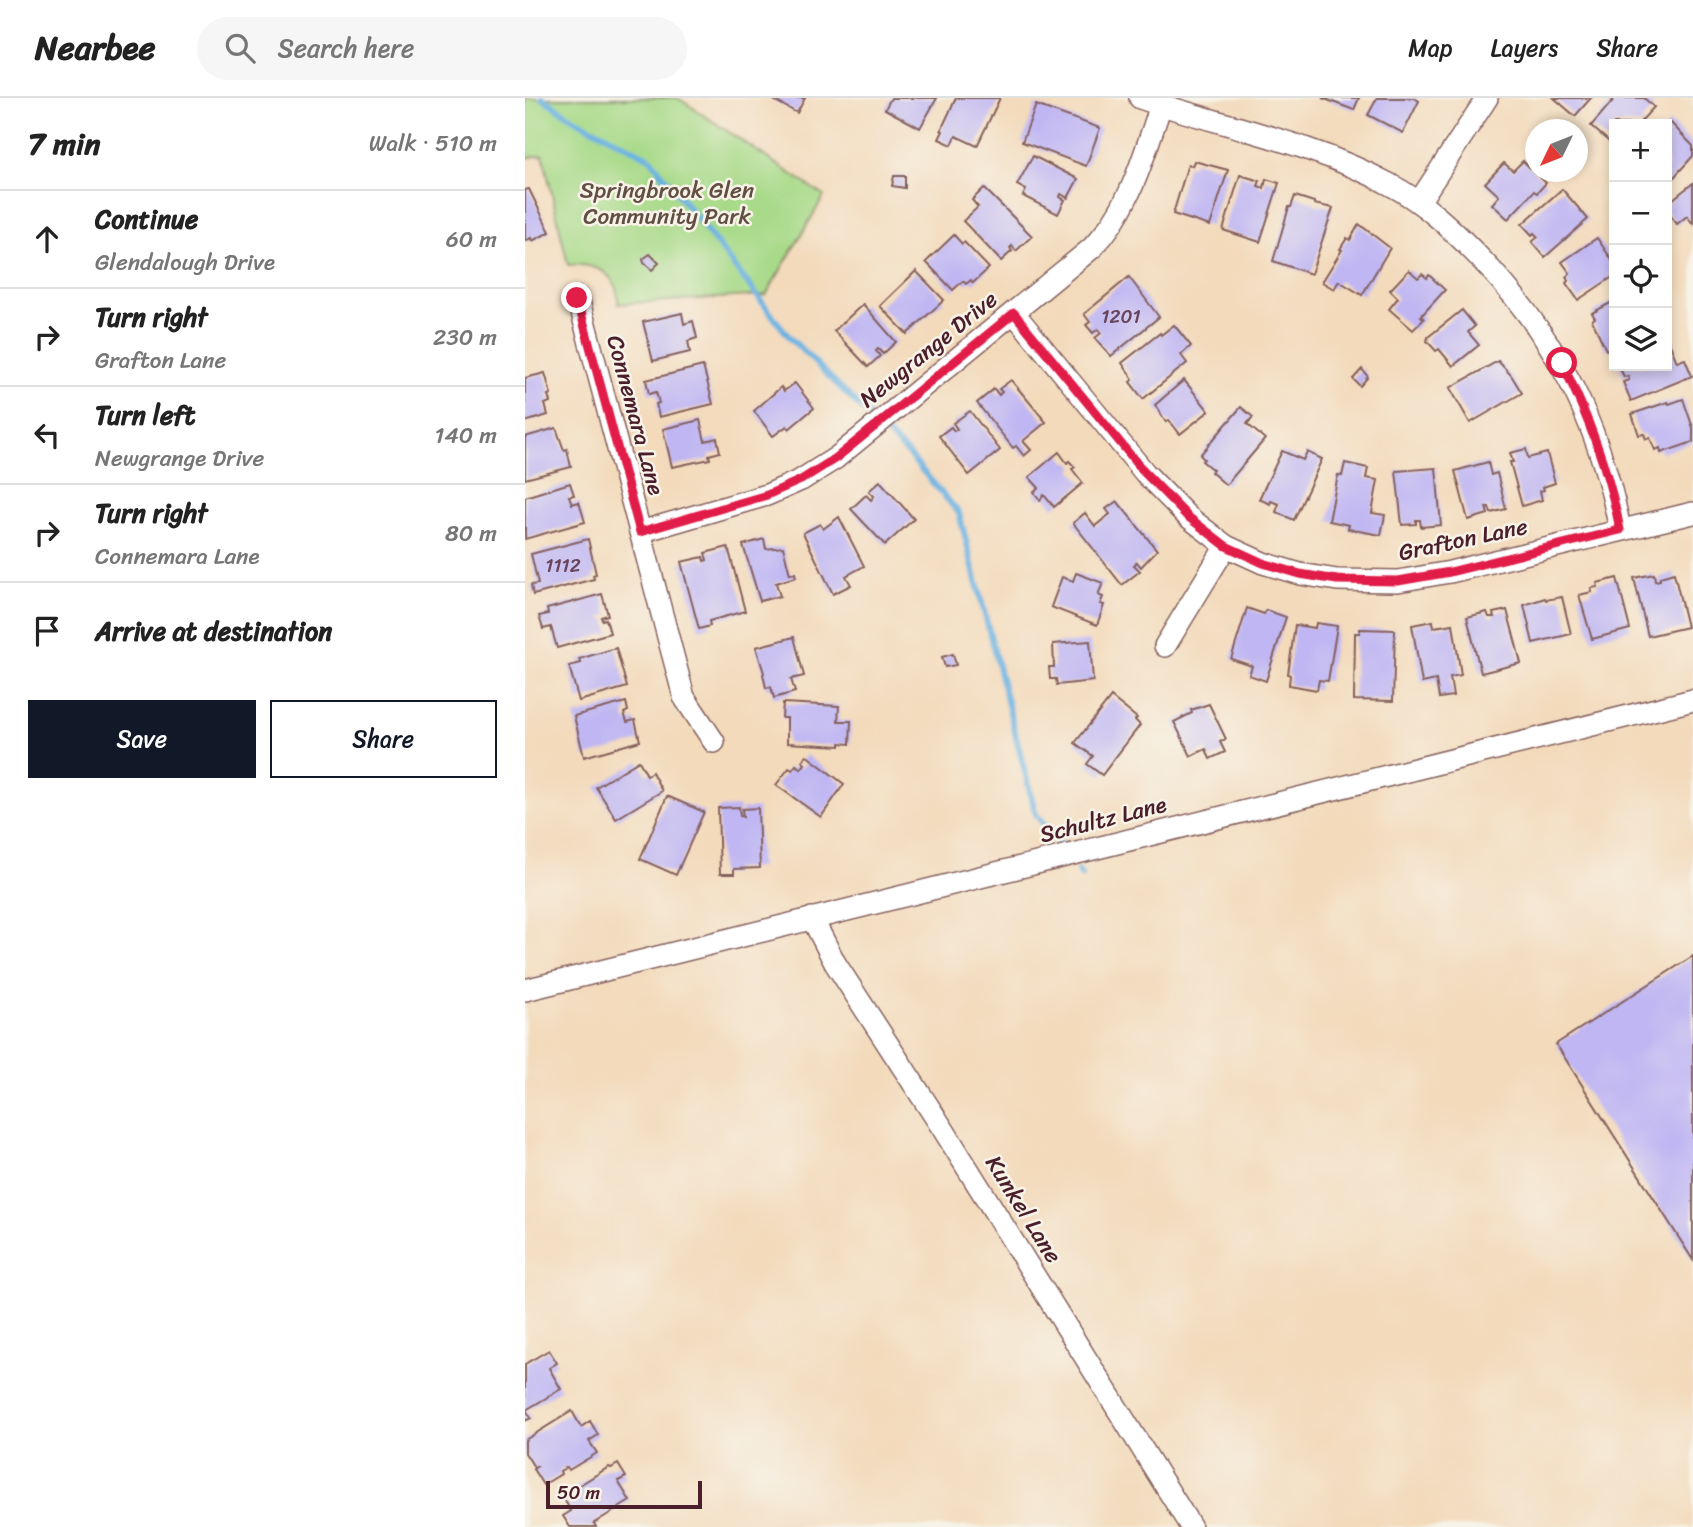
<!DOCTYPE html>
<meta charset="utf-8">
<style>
:root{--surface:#fff;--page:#f6f6f6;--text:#222;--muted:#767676;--line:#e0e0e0;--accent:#111827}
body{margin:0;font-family:Sriracha,sans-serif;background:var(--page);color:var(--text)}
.controls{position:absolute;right:21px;top:21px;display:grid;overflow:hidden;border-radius:0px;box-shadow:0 4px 10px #0003}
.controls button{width:63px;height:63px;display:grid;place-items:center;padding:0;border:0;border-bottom:2px solid var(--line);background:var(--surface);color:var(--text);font:35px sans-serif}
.compass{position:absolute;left:1000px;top:21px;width:63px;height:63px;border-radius:50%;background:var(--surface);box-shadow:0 4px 10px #0003;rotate:227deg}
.scale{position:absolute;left:21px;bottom:18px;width:156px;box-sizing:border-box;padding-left:7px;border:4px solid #4a1f2b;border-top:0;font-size:19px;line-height:24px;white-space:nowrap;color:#4a1f2b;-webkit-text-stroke:5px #f7f3e8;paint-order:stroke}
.stop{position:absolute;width:21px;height:21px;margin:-16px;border:5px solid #e11d48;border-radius:50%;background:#fff}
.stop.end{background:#e11d48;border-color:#fff;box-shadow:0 2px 7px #0008}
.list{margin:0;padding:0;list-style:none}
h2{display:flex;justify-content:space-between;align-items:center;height:91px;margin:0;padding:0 28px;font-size:30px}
h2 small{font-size:23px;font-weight:400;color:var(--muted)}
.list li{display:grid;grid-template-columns:46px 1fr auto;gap:21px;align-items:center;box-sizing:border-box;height:98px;padding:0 28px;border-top:2px solid var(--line)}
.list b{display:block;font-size:26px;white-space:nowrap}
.list p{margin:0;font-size:23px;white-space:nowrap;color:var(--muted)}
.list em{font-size:23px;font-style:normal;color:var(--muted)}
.actions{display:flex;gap:14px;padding:21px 28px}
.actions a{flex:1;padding:16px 0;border:2px solid var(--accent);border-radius:0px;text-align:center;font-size:24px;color:var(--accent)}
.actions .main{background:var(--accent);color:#fff}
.icon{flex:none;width:38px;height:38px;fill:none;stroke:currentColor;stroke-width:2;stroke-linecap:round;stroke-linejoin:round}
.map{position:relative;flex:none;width:1168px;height:1429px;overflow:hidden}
header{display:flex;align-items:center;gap:42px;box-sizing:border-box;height:98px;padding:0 35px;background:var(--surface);border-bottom:2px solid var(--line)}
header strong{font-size:33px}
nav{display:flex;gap:38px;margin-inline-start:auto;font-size:24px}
.search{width:490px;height:63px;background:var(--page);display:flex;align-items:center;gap:18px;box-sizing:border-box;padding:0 24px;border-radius:38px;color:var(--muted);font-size:26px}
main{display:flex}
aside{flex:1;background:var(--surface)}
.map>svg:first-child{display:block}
</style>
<header>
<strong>Nearbee</strong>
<div class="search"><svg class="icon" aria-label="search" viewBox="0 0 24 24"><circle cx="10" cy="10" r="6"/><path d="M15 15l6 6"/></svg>Search here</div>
<nav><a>Map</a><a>Layers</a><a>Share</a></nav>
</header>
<main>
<aside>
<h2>7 min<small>Walk · 510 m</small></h2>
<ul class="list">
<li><svg class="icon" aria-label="ahead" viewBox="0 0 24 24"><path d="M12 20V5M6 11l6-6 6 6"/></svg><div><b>Continue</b><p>Glendalough Drive</p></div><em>60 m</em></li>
<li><svg class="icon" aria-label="right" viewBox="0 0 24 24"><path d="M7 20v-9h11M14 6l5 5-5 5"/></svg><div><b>Turn right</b><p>Grafton Lane</p></div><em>230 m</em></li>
<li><svg class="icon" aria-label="left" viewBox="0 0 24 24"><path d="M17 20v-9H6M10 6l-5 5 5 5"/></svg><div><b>Turn left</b><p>Newgrange Drive</p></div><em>140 m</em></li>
<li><svg class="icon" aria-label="right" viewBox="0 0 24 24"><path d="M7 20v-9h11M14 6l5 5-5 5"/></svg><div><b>Turn right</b><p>Connemara Lane</p></div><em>80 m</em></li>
<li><svg class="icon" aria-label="arrive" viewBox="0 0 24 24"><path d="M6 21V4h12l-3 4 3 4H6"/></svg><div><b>Arrive at destination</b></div></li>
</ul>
<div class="actions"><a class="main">Save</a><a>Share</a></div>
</aside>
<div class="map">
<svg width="1168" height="1429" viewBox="0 0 1168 1429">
<rect width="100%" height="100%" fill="#f7f3e8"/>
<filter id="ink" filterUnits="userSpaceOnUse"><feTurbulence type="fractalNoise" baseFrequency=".0143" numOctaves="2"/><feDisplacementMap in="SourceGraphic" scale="14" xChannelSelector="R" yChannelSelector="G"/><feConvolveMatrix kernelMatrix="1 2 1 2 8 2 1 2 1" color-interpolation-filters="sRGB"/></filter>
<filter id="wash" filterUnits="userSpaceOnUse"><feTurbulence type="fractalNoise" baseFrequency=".00686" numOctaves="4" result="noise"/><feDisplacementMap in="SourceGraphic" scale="28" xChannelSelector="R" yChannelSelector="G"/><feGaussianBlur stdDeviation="1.57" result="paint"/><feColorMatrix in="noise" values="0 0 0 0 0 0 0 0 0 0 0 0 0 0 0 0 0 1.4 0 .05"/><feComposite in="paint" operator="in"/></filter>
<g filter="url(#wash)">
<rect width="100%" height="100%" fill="#f3dabb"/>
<path fill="#a8da89" stroke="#797c5a" stroke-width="2" d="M0,0H153L299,98L241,197L93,206C94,175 71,165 43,167L18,57L0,60Z"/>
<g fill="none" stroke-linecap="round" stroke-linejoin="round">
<g stroke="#69b1e1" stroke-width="6">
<path d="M17,0L49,21L125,60L265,240L383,356L434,415L511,717L534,745"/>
<path d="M553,773L557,778"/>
</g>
</g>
<g id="blocks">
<g fill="#bfb6f3">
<path d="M245,0H280L272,15Z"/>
<path d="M366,0H412L395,30L360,11Z"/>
<path d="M431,0H475L452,48L431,38L427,47L414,41L418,33L416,32Z"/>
<path d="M797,0H834L829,12Z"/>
<path d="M852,0H889L894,3L878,35L843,17Z"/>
<path d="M1029,0H1066L1050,18Z"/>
<path d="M1090,0H1119L1129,9L1116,23L1120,26H1089V48L1066,28Z"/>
<path d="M511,7L575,30L561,68L497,44Z"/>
<path d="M1145,24L1168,48V58L1142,87V28Z"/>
<path d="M508,58L553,81L543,100L536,96L535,99L540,102L533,116L498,98L501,92L492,87Z"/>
<path d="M669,63L703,72L685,128L648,116L663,66L667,68Z"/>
<path d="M998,63L1021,85L1012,95L1009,93L983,121L967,106L974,98L960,85L979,65L988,73Z"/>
<path d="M715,77L735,83L733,88L739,90L741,81L754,85L735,144L698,132Z"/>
<path d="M369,78H380V90L367,88Z"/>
<path d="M1168,85V126L1162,118L1152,126L1142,113V106Z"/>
<path d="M459,90L507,138L491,153L487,148L485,150L487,153L476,163L438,123L453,109L447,102Z"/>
<path d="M4,91L25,134L7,143L6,140L0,143V92Z"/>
<path d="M1037,91L1063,121L1020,159L1007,144L1013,139L1009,135L1007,137L997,126Z"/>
<path d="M770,98L789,104V106L808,110L786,176L748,163L764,109H766Z"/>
<path d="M834,126L865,150L837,197L814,183L809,191L797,184L817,152L815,151L822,140L825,142Z"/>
<path d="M429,137L437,146L439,144L464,170L448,185L446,182L441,186L438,183L428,192L401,164Z"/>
<path d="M1072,140L1089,165V178L1053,202L1041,185L1043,183L1041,179L1045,175L1037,164Z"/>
<path d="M125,156L134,165L127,172L119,165L118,161Z"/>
<path d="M884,172L893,180L897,176L902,180L904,177L920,192L896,218L899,221L888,232L864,211L873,200L865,192Z"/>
<path d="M391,173L419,202L382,236L355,208Z"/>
<path d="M604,179L634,219L586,258L570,240L576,235L573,231L568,235L561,227L565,224L559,216Z"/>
<path d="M1089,203V248L1081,252L1067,222L1070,220L1067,215Z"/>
<path d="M338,206L371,244L358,256L353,251L351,253L355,258L343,269L309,233Z"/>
<path d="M937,212L950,228L943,234L954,247L928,268L914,251L911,253L902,243L903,239Z"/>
<path d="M157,215L159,226L168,223L172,240L163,243L165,254L128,263L118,224Z"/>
<path d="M649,227L666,248L656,257L662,265L618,301L605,284L608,281L597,265L635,235L636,237Z"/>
<path d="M1144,244L1152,264L1160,261L1167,278L1106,303L1098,284L1104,282L1103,278L1099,279L1094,268H1142V245Z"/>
<path d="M973,263L986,277L997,295L945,325L925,290Z"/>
<path d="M178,268L188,306L134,319L131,306L134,305L131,294L124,296L121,282Z"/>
<path d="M837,271L843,279L835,288L828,281Z"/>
<path d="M20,275L26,296L23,297L25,304L20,306L23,317L0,324V280Z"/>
<path d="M486,282L521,324L498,343L506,352L499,358L491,348L488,350L452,305L469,291L474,297L477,294L474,291Z"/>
<path d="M659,282L684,313L655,336L644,322L641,324L630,307Z"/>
<path d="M270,285L289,310L264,331L262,328L248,338L229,313L256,289L259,293Z"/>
<path d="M1158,301L1168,330V344L1136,355L1135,350L1130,352L1125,340L1121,341L1119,336L1114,337L1107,316L1143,304L1144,306Z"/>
<path d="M716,309L728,319L722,326L740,341L701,387L686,374L688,372L677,363L679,361L675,357Z"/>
<path d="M445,313L475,352L444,377L414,338L426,329L429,333L432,331L428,325Z"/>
<path d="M175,322L180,343L192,340L195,354L184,357L185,361L147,369L138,331Z"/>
<path d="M31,330L39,352L42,351L46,369L0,381V339Z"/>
<path d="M1001,351L1003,360L1022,355L1030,385L1018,389L1019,392L1015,393L1017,402L997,408L985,364H988L985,355Z"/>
<path d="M757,353L778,362L782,354L797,361L769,422L751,414L754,406L746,403L745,406L734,401Z"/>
<path d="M534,354L542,365L544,363L550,369L547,371L558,385L529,409L519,397L515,402L509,394L514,390L504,379Z"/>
<path d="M963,364L966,377L972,375L981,411L966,415L964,409H961L963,416L943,422L930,373Z"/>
<path d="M820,365L843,370L841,380L853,382L847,415L860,417L856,437L823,431L824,427L804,423L813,377L817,378Z"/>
<path d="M911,370L916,427L896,429L895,422H891V426L877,427L871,373Z"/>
<path d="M355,383L389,421L360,447L326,411L341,397L346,402L349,398L344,393Z"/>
<path d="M45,385L49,397L44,398L47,406L54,404L60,424L0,441V399Z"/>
<path d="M592,403L632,452L616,469L612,464L609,467L615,473L597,487L548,425L560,415L570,428L585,416L581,411Z"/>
<path d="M314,419L339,468L321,478L326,487L308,496L278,435L295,426L298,431Z"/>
<path d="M63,441L71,476L68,477L69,481L8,497L6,487L13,486L6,456Z"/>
<path d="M239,441L241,451L258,449L265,476L270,475L271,479L251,485L255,498L235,503L218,447Z"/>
<path d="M203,449L220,513L184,523L185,528L174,531L156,464L178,459L179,463L182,462L180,455Z"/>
<path d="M551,475L578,485L573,497L578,499L575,506L579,507L572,527L526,509L537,479L548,483Z"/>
<path d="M1149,475L1162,529L1123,538L1109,480L1129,476L1130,483L1135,482V479Z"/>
<path d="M1092,480L1105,531L1067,541L1054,497L1067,494L1066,490L1073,489L1072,485Z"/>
<path d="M77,496L83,517L76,519L77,522L81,521L85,535L32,550L26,529L18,531L14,518L23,516L22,511Z"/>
<path d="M1037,499L1046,536L1008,545L999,507L1020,500L1021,502Z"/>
<path d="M722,510L739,516L741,512L761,519L741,583L724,577L727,568L706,561Z"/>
<path d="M982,512L996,565L956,575L942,519L962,514L964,519H969L968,515Z"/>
<path d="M908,523L909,529L928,526L936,577L925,579L928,598L914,600L911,582L897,585L887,527Z"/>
<path d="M791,525L812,528L803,583L794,582L792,592L764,587L765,577L763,576L770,527L790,530Z"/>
<path d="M835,531L870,532L868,603L829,602L830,535H835Z"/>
<path d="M269,539L279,578L266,581L270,594L249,600L246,589L241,590L238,576L239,575L231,549Z"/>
<path d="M565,543L568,583L532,587L531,581H525L524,569H529L528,546Z"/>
<path d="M91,550L102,589L54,603L44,568L56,565L54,561Z"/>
<path d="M428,556L431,567L420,569L417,559Z"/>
<path d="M586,599L612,620L610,622L615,627L577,677L562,666L568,658L550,645Z"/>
<path d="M101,604L103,613L99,615L102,624L110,622L115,643L59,659L49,618Z"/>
<path d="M258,605L314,608L313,623H326L325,646L315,645V648L262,645V620H257Z"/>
<path d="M684,606L701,641L695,644L700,654L685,661L681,651L666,658L649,624L667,615L666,612Z"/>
<path d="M281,657L319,686L296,719L251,687L264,670L267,672L271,667L276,671L280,666L277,663Z"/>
<path d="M114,663L122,677L127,674L137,693L91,721L71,689Z"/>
<path d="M142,698L179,714L151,777L115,761Z"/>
<path d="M214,709L215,718L218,719L217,711L233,710L235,770L209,771V776H195L193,710Z"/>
<path d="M1168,858V1162L1031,946Z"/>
<path d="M24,1252L32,1265L24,1270L36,1291L1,1312L6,1320L0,1323V1266Z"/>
<path d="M47,1313L56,1329L65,1323L73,1337L64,1343L72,1355L44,1372L42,1369L35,1373L36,1376L18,1387L8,1371L11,1369H9L0,1355V1342Z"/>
<path d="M93,1366L101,1379L93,1383L105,1403L69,1425L71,1429H45L38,1418L46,1413L37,1398L84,1369L86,1370Z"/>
</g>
</g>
</g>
<g filter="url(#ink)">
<use href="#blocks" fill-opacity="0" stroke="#85605d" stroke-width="2"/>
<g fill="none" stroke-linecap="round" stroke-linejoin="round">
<g stroke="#85605d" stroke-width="24">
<g id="minor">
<path d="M615,0C698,28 786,44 864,86C899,104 927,131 954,159C1030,237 1075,325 1095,432"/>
<path d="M894,104L962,0"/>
<path d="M53,200L159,599L189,644"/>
<path d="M489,215L620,375L662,418L701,448L738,465L775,476L812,482L873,483L925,474L1168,415"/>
<path d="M115,434L242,397L276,382L311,360L567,150C606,110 618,59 636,7"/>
<path d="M640,548L701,448"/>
<path d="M287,820L310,865L418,1031L666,1429"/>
<path d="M0,892L1168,602"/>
</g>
</g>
<use href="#minor" stroke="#fff" stroke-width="21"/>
</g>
</g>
<g fill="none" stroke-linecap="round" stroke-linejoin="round" filter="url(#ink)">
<path stroke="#e11d48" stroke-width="9" d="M52,200L115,434L242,397L276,382L311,360L489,215L620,375L662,418L701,448L738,465L775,476L812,482L873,483L925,474L1095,432C1084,372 1063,318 1037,265"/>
</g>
<g text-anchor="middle" stroke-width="5" stroke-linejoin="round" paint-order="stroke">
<g font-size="19" fill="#67455d">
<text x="596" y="225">1201</text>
<text x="38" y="474">1112</text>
</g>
<g font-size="23" fill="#624e42" stroke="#f7f3e8">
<text x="142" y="100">Springbrook Glen<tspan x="142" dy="26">Community Park</tspan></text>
</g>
<g font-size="23" fill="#4a1f2b" stroke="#f7f3e8">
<text transform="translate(403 251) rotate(-39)" y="8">Newgrange Drive</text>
<text transform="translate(111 317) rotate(75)" y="8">Connemara Lane</text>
<text transform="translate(938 441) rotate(-12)" y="8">Grafton Lane</text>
<text transform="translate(578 721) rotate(-14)" y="8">Schultz Lane</text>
<text transform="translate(499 1111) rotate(58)" y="8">Kunkel Lane</text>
</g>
</g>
</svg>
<div class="controls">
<button>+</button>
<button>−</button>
<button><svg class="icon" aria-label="locate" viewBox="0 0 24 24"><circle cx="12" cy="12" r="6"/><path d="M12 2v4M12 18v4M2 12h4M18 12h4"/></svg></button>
<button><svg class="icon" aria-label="layers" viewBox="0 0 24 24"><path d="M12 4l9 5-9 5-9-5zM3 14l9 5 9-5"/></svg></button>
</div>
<svg class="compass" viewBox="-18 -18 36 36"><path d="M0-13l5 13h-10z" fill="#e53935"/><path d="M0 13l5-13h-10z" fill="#767676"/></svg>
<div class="scale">50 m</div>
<div class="stop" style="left:1037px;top:265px"></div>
<div class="stop end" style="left:52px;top:200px"></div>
</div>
</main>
